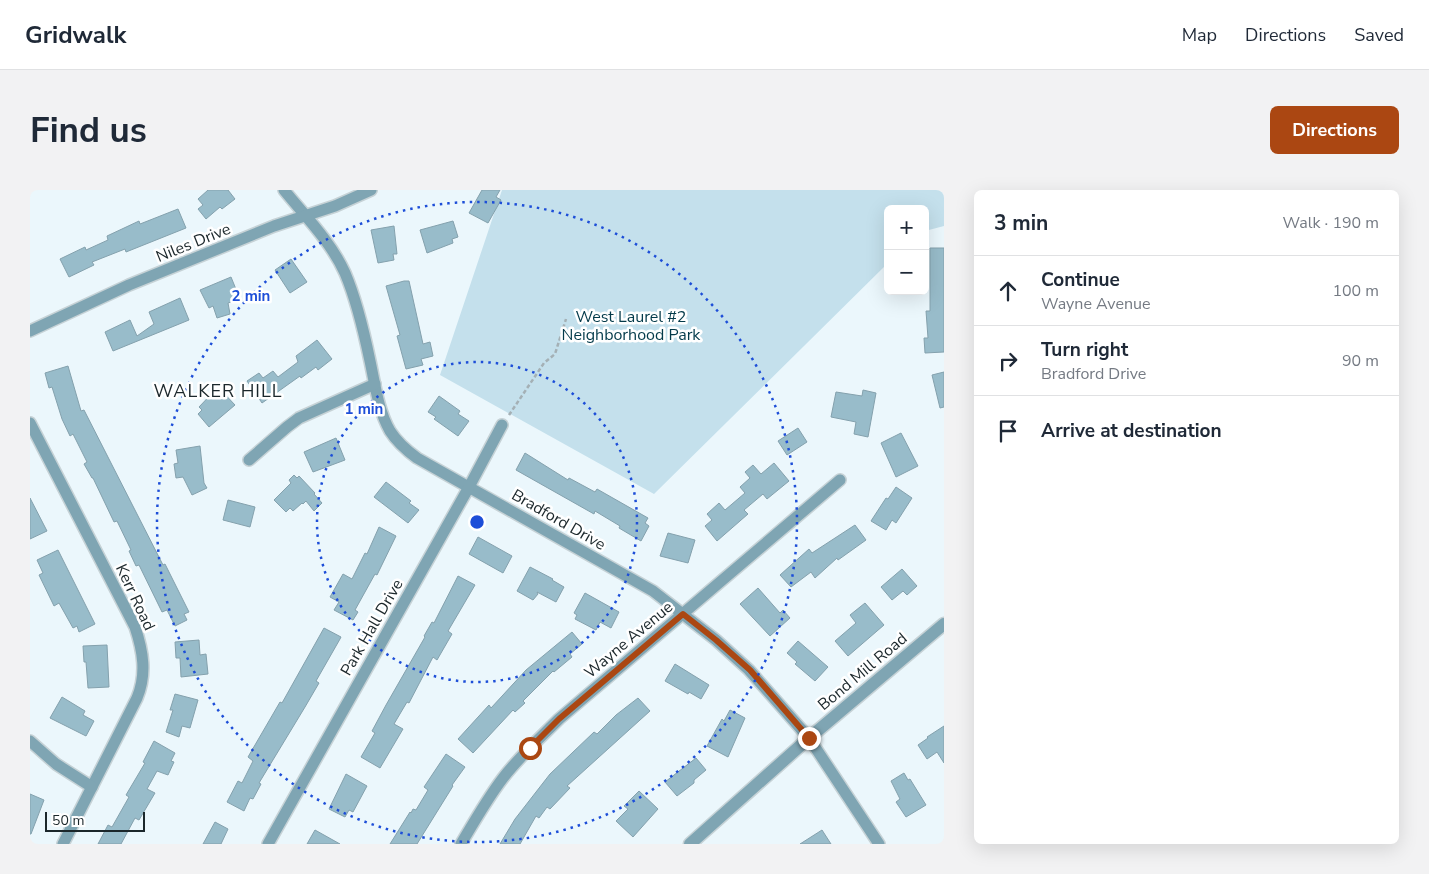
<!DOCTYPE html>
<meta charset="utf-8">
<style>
:root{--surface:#fff;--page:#f2f2f3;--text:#1f2937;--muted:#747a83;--line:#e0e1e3;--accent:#ab4712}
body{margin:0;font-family:"Nunito Sans",sans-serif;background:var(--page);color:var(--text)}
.controls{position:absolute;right:15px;top:15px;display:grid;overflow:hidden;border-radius:8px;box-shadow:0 5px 20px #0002}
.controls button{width:45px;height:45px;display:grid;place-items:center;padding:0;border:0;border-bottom:1px solid var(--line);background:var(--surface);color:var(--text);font:25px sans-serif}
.scale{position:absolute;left:15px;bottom:12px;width:100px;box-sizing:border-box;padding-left:5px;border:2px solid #1b272b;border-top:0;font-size:14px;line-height:18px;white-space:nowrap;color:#1b272b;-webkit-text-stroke:4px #fff;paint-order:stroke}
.stop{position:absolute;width:15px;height:15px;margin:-11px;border:4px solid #ab4712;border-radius:50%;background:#fff}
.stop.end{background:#ab4712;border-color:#fff;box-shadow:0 1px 5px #0008}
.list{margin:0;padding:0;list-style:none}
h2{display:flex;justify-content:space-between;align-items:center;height:65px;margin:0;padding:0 20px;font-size:21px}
h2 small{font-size:16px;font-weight:400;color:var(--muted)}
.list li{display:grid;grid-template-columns:32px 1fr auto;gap:15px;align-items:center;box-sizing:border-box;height:70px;padding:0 20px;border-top:1px solid var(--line)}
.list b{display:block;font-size:19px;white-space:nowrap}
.list p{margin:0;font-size:16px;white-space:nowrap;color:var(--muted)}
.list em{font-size:16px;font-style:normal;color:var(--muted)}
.icon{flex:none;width:28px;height:28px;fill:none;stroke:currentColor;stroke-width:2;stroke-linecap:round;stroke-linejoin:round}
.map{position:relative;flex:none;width:914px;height:654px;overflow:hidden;border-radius:8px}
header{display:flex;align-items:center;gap:30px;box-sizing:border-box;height:70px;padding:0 25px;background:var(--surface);border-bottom:1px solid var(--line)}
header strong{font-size:24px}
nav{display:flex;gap:28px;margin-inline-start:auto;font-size:18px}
.intro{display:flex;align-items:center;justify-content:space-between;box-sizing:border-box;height:120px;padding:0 30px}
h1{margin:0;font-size:35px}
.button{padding:12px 22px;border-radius:8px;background:var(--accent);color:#fff;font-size:18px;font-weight:700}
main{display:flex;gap:30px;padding:0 30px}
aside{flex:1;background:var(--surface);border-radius:8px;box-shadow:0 5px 20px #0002}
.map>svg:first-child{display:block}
</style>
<header>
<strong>Gridwalk</strong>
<nav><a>Map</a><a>Directions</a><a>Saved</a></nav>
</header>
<div class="intro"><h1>Find us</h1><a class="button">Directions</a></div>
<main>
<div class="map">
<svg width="914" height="654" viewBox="0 0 914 654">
<rect width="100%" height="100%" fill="#ebf7fc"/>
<path fill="#c4e0ec" d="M472,0H914V36L895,41V19H858V73L624,304L410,185Z"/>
<g fill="#98bcca" stroke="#84a1ad">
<path d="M178,0H198L205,9L192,19L190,17L176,29L168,19L173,15L168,9Z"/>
<path d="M452,0H470L466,7L471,10L458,33L439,23Z"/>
<path d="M148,19L156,38L96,62L95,59L62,72L64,75L39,87L30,69L55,57L56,60L78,50L77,46L109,31L110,34Z"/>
<path d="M423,31L428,47L422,49L423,53L397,63L390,40Z"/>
<path d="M364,36L367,64H363L364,70L348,73L341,40Z"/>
<path d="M900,58H914V162L895,163L894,148H898L896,121H900Z"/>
<path d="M261,69L277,92L260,103L245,80Z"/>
<path d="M201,87L210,109L198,113L200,124L187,128L183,116L179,118L170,100Z"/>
<path d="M374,91H379L393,154L400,152L403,166L391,169L393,175L376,179L367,146L370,145L356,96Z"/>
<path d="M150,108L159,130L83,161L75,142L100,130L107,146L124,134L119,122Z"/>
<path d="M287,150L302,169L288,180L286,177L271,188L270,186L232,213L217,191L229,183L233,188L243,181L248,187L268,172L266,166Z"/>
<path d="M38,176L51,221L54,220L133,375L135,374L159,422L154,424L157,430L145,436L137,420L132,422L109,375L106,376L99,361L101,360L87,331L84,332L63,288H62L54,274L57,272L43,244L40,246L32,229L22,197L19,198L15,183Z"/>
<path d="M914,182V217L910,218L902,185Z"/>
<path d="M188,197L205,215L179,237L168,224L172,220L169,217Z"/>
<path d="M833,200L846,203L838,247L824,244L826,232L801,227L806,202L832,206Z"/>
<path d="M409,206L430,221L428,224L439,231L428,246L404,229L406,227L398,222Z"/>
<path d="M768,238L777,252L757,265L748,251Z"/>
<path d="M871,243L888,276L866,287L851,253Z"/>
<path d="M306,248L315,270L283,282L274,262Z"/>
<path d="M170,256L174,293L177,298L162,305L153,287L146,288L144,274L148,273L146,260Z"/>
<path d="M495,263L538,290L539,288L565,302L567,299L618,328L615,333L619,336L611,351L589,338L590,336L565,321L564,324L486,280Z"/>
<path d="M744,273L759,291L737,309L733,304L714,320L718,324L687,351L675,336L682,330L677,324L689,313L695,320L715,303L710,297L720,288L715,282L723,275L731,284Z"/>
<path d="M264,285L267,288L269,286L285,303L284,304L292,313L284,321L276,311L273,314L272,313L263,321L260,318L256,322L244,310L261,293L259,290Z"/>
<path d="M356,292L381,311L379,313L389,320L378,333L344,307Z"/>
<path d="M866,297L882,308L866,333L862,330L856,340L841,331L856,308L858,309Z"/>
<path d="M0,308L17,341L0,349Z"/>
<path d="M198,310L225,317L220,337L193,330Z"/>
<path d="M825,335L836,350L808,370L807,368L785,388L781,382L761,397L750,385L779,359L782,363Z"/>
<path d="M349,337L366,346L347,385L345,384L325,420L328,422L323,430L304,420L309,412L300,407L313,384L322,389L335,363L337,364Z"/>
<path d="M638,343L665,350L658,373L630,366Z"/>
<path d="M448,347L482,366L473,383L439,364Z"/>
<path d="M28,360L65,434L49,442L47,436L43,438L29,413L24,416L9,385L13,383L7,370Z"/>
<path d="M500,377L523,389L522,390L534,397L526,412L507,402L508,404L503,410L487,401Z"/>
<path d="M872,379L887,396L877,405L873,401L862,410L851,397Z"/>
<path d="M428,386L445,395L418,441L422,444L407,470L403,467L379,513L377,512L364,534L373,539L350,578L331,567L345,543L342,541L356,515L395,447L394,446L402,432L404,433Z"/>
<path d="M728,398L750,423L753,420L760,428L740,446L710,414Z"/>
<path d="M555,403L589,422L581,438L570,432L566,440L545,429L547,425L544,423Z"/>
<path d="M835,413L854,435L818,466L805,451L826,433L820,425Z"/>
<path d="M294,438L311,447L310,449L286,491L289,493L275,517L229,593L231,594L223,609L220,608L214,621L197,612L208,591L212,593L223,571L218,567L250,512L252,513Z"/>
<path d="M542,442L552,454L540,464L542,467L524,482L523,481L493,511L495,513L485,522L483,520L443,563L428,549L459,515L461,518L496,480Z"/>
<path d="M169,450L170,465L176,464L178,484L151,487L150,468H146L145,452Z"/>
<path d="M768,451L798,477L785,491L765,474L767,472L757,463Z"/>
<path d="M77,455L79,497L58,498L56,472H54L53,456Z"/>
<path d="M645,474L679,495L671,509L659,502L658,504L635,491Z"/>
<path d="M145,504L168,510L160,538L152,536L149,547L136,542L143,520H140Z"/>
<path d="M32,507L55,521L53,525L64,531L56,546L20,528Z"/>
<path d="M608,508L620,521L537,596L540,598L520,619L517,617L509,628L506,626L490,654H470L485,629L520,584L564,542L567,544L586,525Z"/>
<path d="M700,520L715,528L698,567L677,556L692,529L694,531Z"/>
<path d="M914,536V573L907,562L897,569L888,555L898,548L897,547Z"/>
<path d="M124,551L145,563L141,571L144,572L138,585L127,581L117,599L125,603L109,630L105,628L91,654H68L78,635L82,637L99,607L96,605L115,573L113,572Z"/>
<path d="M416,564L435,577L422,595L423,596L387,654H360L380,622L381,623L383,619L386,620L398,600L394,597Z"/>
<path d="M666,568L676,580L664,590V593L647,606L635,592Z"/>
<path d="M874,583L878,590L880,589L896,615L876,627L866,612L870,609L861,591Z"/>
<path d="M316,584L337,596L323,622L319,620L315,627L299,619Z"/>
<path d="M609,601L628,619L603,647L586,631L598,619L594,616Z"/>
<path d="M0,604L14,610L1,644H0Z"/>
<path d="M185,632L198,639L191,654H173Z"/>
<path d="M285,640L310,654H277Z"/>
<path d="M792,640L801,654H770Z"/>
</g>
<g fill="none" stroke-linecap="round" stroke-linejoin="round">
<g stroke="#c6d2d6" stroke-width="14">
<g id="minor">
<path d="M254,0C276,27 301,52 315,83C327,111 334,142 340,171C345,194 348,220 360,241C367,252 376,260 387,268L623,401L686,450L719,480L779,548L849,654"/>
<path d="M0,141L99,95L244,36L305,16L341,0"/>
<path d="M0,233L105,437C113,461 117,484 107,508L33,654"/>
<path d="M219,270L257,237L269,228L345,194"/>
<path d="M0,551L26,574L62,597"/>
<path d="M238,654L439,297L472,235"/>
<path d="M431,654C444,632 457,609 473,588C489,567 510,548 529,529L810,290"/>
</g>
</g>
<g stroke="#c6d2d6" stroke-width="15">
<path id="tertiary" d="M660,654L779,548L914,434"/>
</g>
<path stroke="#a4b0b5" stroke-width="2.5" stroke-dasharray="4 2.5" stroke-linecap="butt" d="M479,225L514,173L525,164L536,129"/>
<use href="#minor" stroke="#7fa5b3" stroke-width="11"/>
<use href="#tertiary" stroke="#7fa5b3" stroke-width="12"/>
</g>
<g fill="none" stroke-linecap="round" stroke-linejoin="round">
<path stroke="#ab4712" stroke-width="6" d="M500,558L529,529L653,424L686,450L720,480L779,548"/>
</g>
<g fill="none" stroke="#1d4ed8" stroke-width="2.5" stroke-dasharray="2.5 5">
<circle cx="447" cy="332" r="160"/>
<circle cx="447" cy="332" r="320"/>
</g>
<g text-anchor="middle" stroke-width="5" stroke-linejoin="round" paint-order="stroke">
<g font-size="16" fill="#1b272b" stroke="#fff">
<text transform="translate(163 52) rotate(-22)" y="6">Niles Drive</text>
<text transform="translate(529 329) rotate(30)" y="6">Bradford Drive</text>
<text transform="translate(106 407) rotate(65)" y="6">Kerr Road</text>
<text transform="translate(341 437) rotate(-60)" y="6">Park Hall Drive</text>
<text transform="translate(598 449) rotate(-40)" y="6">Wayne Avenue</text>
<text transform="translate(832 481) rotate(-40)" y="6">Bond Mill Road</text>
</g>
<g font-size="16" fill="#033a4a" stroke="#fff">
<text x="601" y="132">West Laurel #2<tspan x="601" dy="18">Neighborhood Park</tspan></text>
</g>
<g font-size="18" letter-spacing="1" fill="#1b272b" stroke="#fff">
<text x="188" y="207">WALKER HILL</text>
</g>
</g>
<circle cx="447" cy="332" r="8" fill="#1d4ed8" stroke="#fff" stroke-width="2.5"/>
<g font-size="15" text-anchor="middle" font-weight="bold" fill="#1d4ed8" stroke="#fff" stroke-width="5" stroke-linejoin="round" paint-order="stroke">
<text x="221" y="111">2 min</text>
<text x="334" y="224">1 min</text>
</g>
</svg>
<div class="controls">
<button>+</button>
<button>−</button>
</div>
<div class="scale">50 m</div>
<div class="stop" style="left:500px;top:558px"></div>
<div class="stop end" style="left:779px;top:548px"></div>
</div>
<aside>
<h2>3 min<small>Walk · 190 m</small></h2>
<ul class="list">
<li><svg class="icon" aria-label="ahead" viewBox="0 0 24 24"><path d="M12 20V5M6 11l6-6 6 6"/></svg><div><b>Continue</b><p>Wayne Avenue</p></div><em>100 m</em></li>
<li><svg class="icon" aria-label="right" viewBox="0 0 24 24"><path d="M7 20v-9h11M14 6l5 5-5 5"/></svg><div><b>Turn right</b><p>Bradford Drive</p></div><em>90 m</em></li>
<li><svg class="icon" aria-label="arrive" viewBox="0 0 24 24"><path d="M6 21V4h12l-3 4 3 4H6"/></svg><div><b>Arrive at destination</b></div></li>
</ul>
</aside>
</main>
